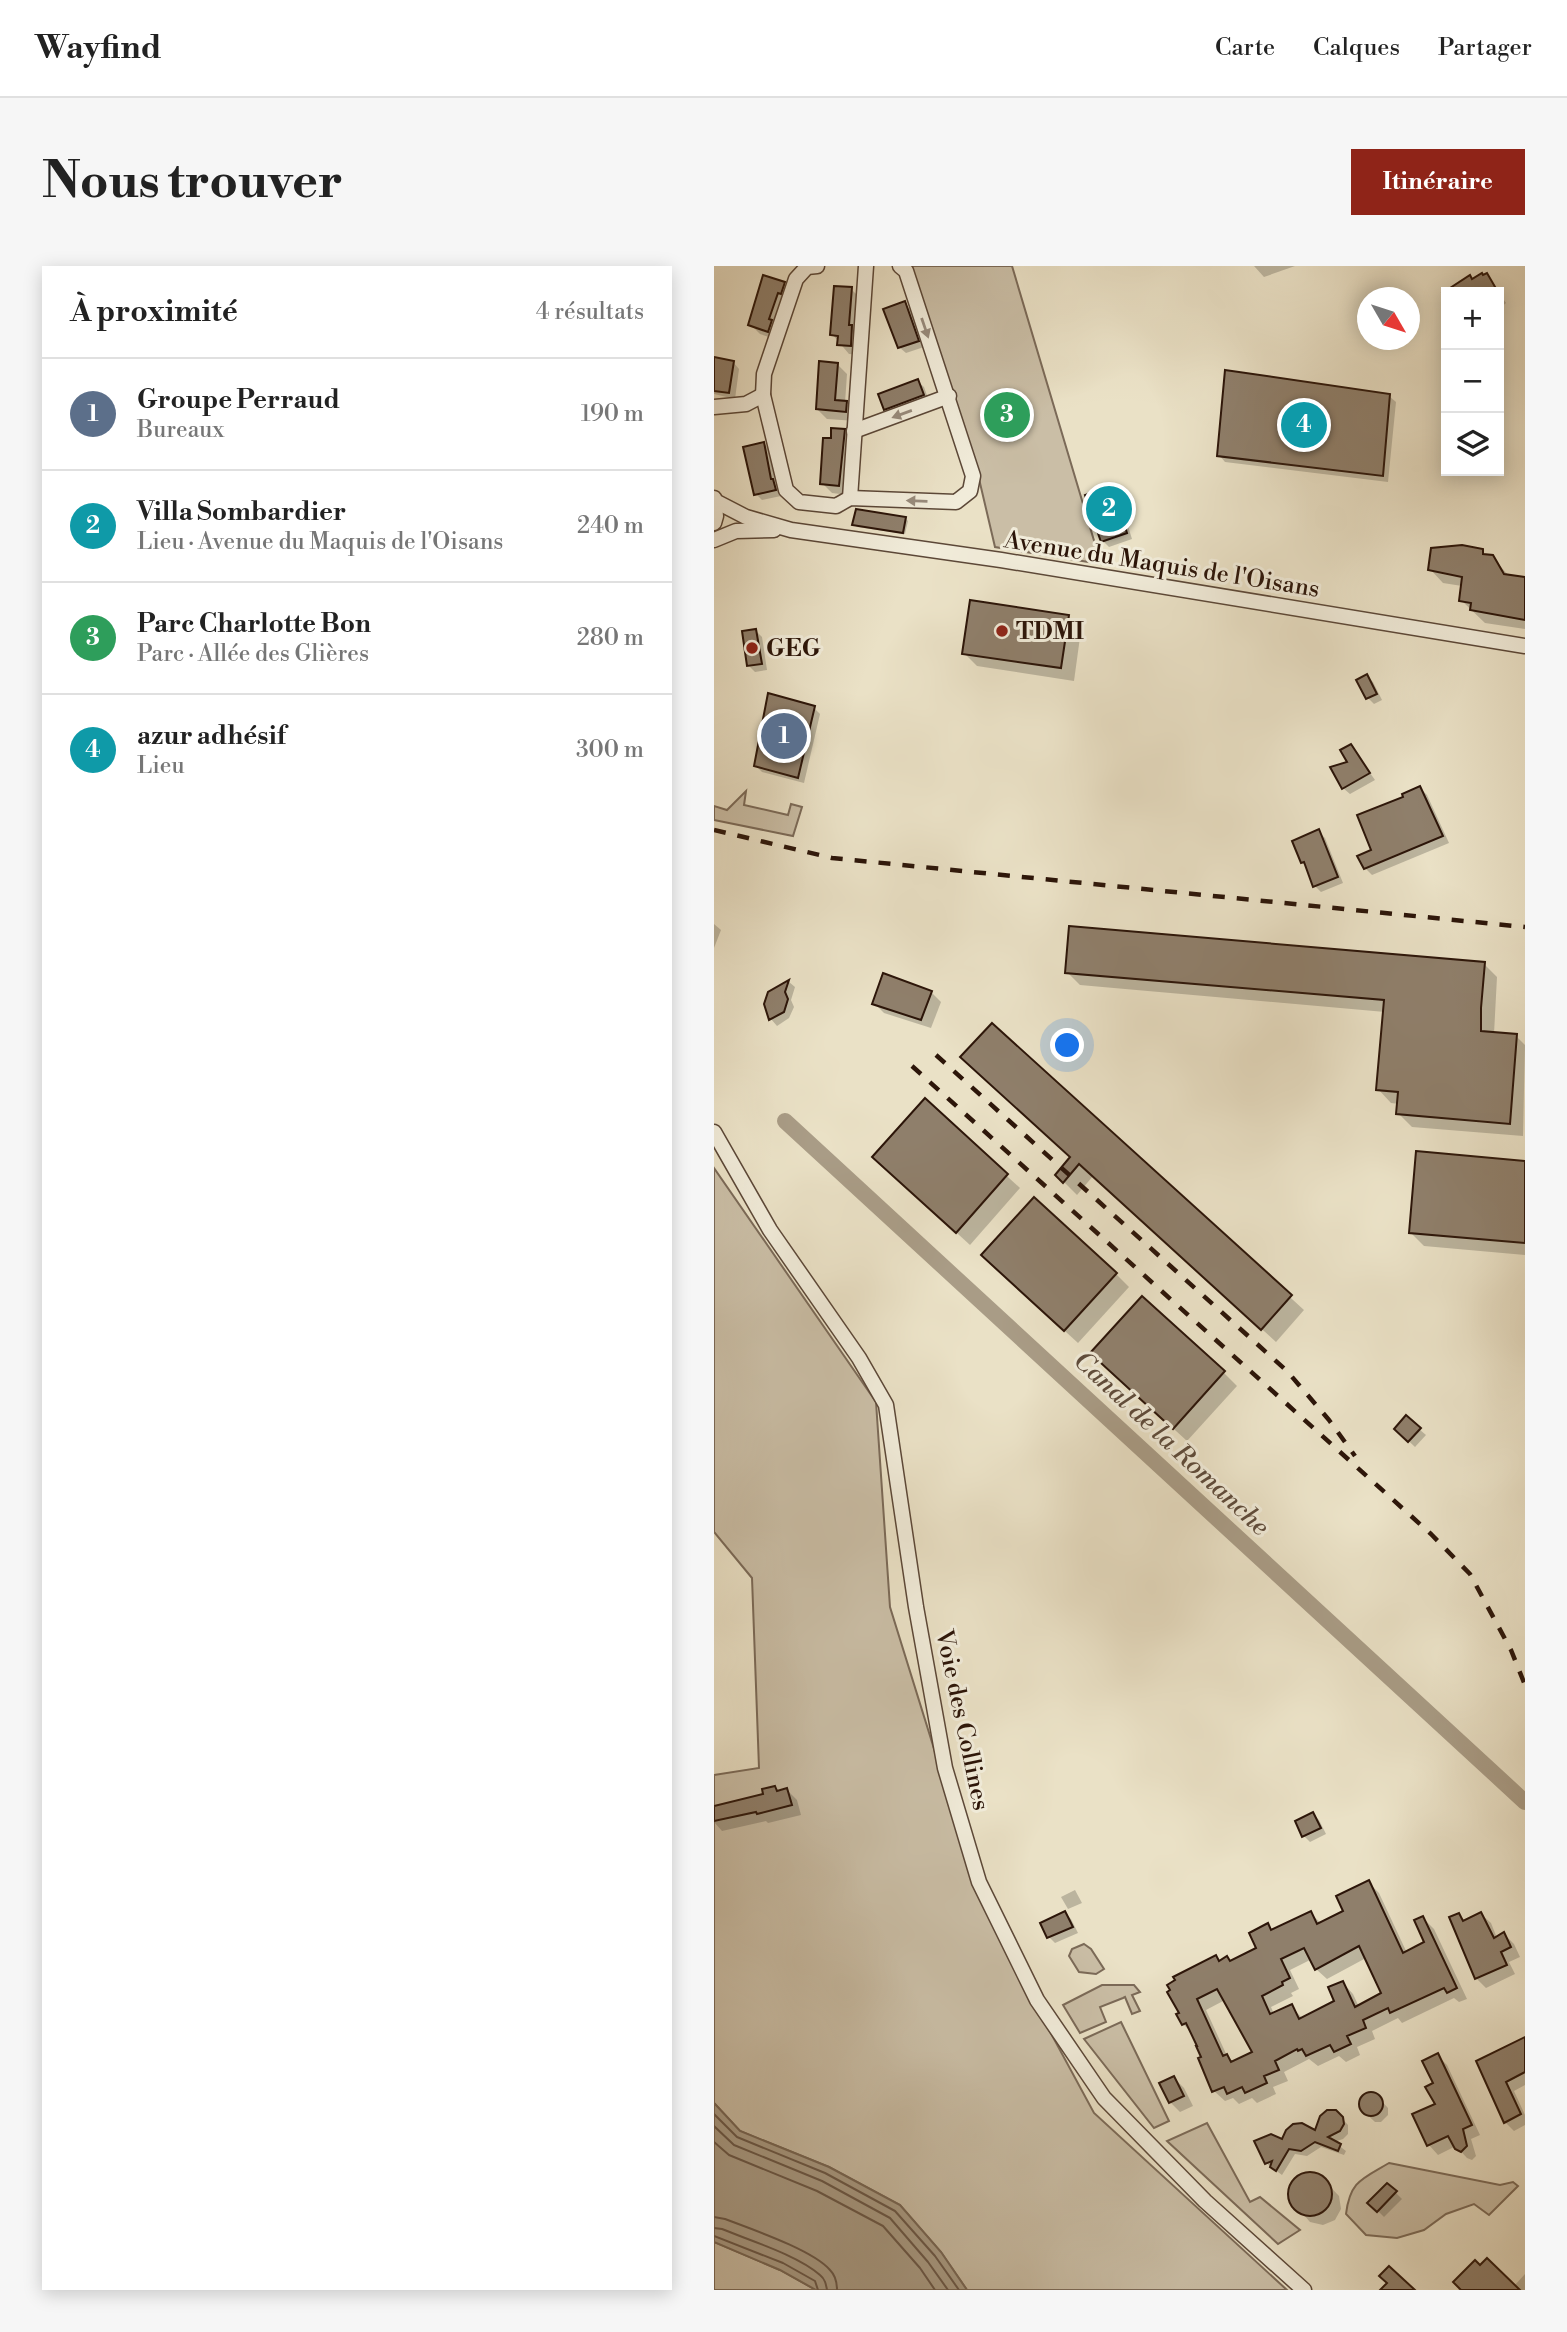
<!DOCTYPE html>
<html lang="fr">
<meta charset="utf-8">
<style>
:root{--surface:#fff;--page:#f6f6f6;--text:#222;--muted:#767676;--line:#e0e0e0;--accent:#8f2418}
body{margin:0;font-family:"Libre Bodoni",serif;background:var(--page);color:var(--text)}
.controls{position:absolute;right:21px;top:21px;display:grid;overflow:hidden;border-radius:0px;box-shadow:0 4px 18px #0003}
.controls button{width:63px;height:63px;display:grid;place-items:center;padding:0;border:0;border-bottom:2px solid var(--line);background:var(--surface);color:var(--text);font:35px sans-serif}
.compass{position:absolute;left:643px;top:21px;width:63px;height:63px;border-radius:50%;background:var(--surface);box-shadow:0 4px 18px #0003;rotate:129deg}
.you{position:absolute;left:354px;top:780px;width:24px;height:24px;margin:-18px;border:5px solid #fff;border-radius:50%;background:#1a73e8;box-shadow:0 0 0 10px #1a73e833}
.badge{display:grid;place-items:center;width:46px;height:46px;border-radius:50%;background:var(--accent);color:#fff;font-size:23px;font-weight:700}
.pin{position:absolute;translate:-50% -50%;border:4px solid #fff;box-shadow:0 2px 7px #0006}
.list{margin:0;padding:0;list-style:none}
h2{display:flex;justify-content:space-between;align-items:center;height:91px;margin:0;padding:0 28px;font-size:30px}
h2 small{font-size:23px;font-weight:400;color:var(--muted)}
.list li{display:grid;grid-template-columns:46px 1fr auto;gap:21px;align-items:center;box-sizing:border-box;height:112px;padding:0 28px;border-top:2px solid var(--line)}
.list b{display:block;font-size:26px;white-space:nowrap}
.list p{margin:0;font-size:23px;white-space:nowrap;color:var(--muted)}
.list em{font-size:23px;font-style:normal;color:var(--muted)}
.icon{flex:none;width:38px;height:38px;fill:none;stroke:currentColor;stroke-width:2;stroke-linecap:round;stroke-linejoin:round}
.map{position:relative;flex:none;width:811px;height:2024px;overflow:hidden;border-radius:0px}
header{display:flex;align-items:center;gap:42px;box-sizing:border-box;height:98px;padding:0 35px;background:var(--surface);border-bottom:2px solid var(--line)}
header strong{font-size:33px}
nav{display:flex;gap:38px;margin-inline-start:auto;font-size:24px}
.intro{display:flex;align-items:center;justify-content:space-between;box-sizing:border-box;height:168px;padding:0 42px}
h1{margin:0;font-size:49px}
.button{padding:18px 32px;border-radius:0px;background:var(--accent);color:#fff;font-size:24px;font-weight:700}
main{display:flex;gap:42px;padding:0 42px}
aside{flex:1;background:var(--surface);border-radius:0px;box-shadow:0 4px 18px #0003}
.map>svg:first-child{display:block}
</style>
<header>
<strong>Wayfind</strong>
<nav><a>Carte</a><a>Calques</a><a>Partager</a></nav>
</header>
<div class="intro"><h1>Nous trouver</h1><a class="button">Itinéraire</a></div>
<main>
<aside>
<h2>À proximité<small>4 résultats</small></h2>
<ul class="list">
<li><span class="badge" style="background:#5c6f8a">1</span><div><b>Groupe Perraud</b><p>Bureaux</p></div><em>190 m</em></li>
<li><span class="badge" style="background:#0f9aa8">2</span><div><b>Villa Sombardier</b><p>Lieu · Avenue du Maquis de l'Oisans</p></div><em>240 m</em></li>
<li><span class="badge" style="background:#2e9e5b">3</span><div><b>Parc Charlotte Bon</b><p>Parc · Allée des Glières</p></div><em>280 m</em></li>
<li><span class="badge" style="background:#0f9aa8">4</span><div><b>azur adhésif</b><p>Lieu</p></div><em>300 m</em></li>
</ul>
</aside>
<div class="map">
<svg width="811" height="2024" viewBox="0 0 811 2024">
<rect width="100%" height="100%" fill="#eae1c6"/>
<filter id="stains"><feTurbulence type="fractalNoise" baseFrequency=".00286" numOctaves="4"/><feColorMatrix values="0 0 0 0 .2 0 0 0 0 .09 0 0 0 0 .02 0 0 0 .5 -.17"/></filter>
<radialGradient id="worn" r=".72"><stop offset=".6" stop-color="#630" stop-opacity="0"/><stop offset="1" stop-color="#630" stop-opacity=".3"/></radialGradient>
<g fill="#cabea6" stroke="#7b6a58" stroke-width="2">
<path d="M194,0H298L387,298L281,281L266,217Z"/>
<path d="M32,525L30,539L74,549L77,538L88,541L79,570L0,554V540L13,544Z"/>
<path d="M0,902L162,1136L176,1341L249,1576L287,1675L380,1847L573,2024H253L227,1986L186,1939L115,1901L26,1865L0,1837V1509L45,1502L38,1312L0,1266Z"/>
<path d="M370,1678L377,1683L390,1703L382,1708L365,1706L355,1690L358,1683Z"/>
<path d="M388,1719H420L426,1726L418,1729L426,1745L418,1748L411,1731L409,1732L386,1741L392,1756L366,1767L349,1739Z"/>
<path d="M407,1756L455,1855L440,1862L370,1773Z"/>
<path d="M493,1857L536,1936L546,1931L586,1964L564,1978L453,1875Z"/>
<path d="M675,1897L786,1919L799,1916L804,1920L775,1949L760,1938L732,1948L710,1964L683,1972L652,1969L632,1948C636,1915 648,1913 675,1897Z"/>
<path d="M0,1976L66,2004L102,2024H0Z"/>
</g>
<path fill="#a99c86" stroke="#776654" stroke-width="2" d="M0,1837L26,1865L115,1901L186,1939L227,1986L253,2024H102L66,2004L0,1976Z"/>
<g fill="#0003" fill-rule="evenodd">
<path d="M540,0H581L550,11Z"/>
<path d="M70,18L80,27L64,74L46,68L36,58Z"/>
<path d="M137,23L147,33L146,89L135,88L118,68Z"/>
<path d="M785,27L792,37L785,43Z"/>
<path d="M190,37L197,44L210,81L192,87L185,81Z"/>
<path d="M0,93L19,96L25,103L21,133L0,128Z"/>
<path d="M123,98L133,108L131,137L142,147V155L113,153L103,143Z"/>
<path d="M203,115L210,121L215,135L178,149L172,143Z"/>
<path d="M675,130L682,136L674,216L511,196L505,189Z"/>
<path d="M130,165L140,175L134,229L118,227L108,217L119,174Z"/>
<path d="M50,177L56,184L62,218L65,221L67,230L48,234L42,228Z"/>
<path d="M398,221L404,228L418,273L395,281L389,275Z"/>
<path d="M191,252L194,255L191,268L143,261L140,258Z"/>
<path d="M768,285L774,290L778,291L795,310L811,313V363L771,357L747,334L748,320L729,317L716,303Z"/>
<path d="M354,350L367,364L360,415L263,400L250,387Z"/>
<path d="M42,365L48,371L53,404L41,406L35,400Z"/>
<path d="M653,410L659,416L668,434L660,438L654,432Z"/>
<path d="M100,442L106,448L90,517L48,506L41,499Z"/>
<path d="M637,480L661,514L636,528L629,522L636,497Z"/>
<path d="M706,522L713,529L735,577L658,609L651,602L660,585L692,532Z"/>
<path d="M604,565L611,572L629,617L607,626L601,620L594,601L588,596Z"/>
<path d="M0,658L7,664L0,682Z"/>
<path d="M770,698L783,711L780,768L802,770L811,779L809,870L698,861L684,847L685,838L677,837L664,823L671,746L366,719L353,706Z"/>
<path d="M75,716L81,721L77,734L80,741L75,752L63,760L57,753L51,738L56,727Z"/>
<path d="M217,726L227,736L217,762L170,747L160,737Z"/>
<path d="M278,760L590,1044L562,1076L379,910L363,929L343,909L358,891Z"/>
<path d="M211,835L306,922L256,979L174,904Z"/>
<path d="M811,897V989L710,980L697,967Z"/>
<path d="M283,1003L402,1008L415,1021L364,1077Z"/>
<path d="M391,1100L509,1106L523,1120L473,1175Z"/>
<path d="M692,1152L712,1169L701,1181L682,1163Z"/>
<path d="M61,1522L65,1526L73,1524L83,1534L87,1549L54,1557L52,1555L8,1565L0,1556V1542L51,1529Z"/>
<path d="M599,1548L605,1554L612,1568L596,1576L590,1570Z"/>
<path d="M654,1616L665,1627L693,1687L712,1677L709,1652L720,1663L753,1733L745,1736L740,1732L688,1757L684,1752L658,1765L661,1773L643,1781L646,1789L632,1796L625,1790L604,1800L595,1793L570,1806L574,1815L559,1821L562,1828L543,1837L538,1832L525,1838L519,1832L511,1835L500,1825L479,1768L469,1758L502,1692L506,1696L517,1697L544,1683L554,1659L559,1665L596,1647L608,1658L631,1646ZM652,1692L669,1728L645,1741L639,1728L629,1717L622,1736L589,1753L577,1740L560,1748L557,1741L579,1730L577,1727L585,1723L576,1704L598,1693L602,1703L613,1713ZM511,1734L540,1787L520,1797L514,1792L492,1744Z"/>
<path d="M361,1624L368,1637L354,1643L347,1631Z"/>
<path d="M351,1647L357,1653L364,1667L341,1677L335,1671Z"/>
<path d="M767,1648L777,1657L783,1672L790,1668L800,1678L806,1691L795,1696L801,1708L772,1722L762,1712L745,1649L751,1655Z"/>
<path d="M811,1777V1819L800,1825L811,1849V1859L800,1865L791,1856L764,1796Z"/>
<path d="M723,1789L733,1799L766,1869L757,1873L762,1890L758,1894L753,1892L742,1880L724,1889L715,1879L723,1839Z"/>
<path d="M460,1812L470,1822L479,1840L466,1846L456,1836Z"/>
<path d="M652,1829L663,1830L674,1842V1849L667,1856H661L647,1843L648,1834Z"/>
<path d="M624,1848L634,1859V1868L629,1873L620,1876L632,1885L630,1889L607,1881L593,1890L581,1888L568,1909L552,1897L569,1875L601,1866Z"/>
<path d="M598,1908L605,1909L625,1930L627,1943L621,1954L609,1959L596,1956L577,1934L576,1928L581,1915L585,1911Z"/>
<path d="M674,1919L688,1933L670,1951L656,1937Z"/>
<path d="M811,2008V2024H744L747,2021L800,2020Z"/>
</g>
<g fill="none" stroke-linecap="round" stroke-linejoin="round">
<g stroke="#6a5848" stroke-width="2">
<path d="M0,1848L23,1871L111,1907L181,1945L221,1990L245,2024"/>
<path d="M0,1860L20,1879L108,1915L176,1952L214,1996L234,2024"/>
<path d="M0,1876L15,1889L103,1925L169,1960L206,2002L221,2024"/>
<path d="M0,1951L11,1953C37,1963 99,1984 116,2004C121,2009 123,2016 123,2024"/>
<path d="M0,1962L8,1963C37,1975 83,1989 106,2009C111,2013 112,2018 113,2024"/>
<path d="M0,1970L69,1997L101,2015L104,2024"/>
</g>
<path stroke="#a99c86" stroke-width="16" d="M71,855L811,1536"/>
</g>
<g fill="#8f7f6b" stroke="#2c1509" stroke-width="2" fill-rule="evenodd">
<path d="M768,7L769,9L773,7L784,26H730L756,9L758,13Z"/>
<path d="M49,9L71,16L67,28L64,27L55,53L58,54L54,66L34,59Z"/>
<path d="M120,20L138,21L135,59H138L137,80L123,79L124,70L116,69Z"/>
<path d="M191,35L205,75L184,82L169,43Z"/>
<path d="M0,91L20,95L15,127L0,125Z"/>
<path d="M105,95L124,97L121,134L133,135L132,146L102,143Z"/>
<path d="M511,104L676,128L669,210L503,190Z"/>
<path d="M204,113L210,129L170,144L164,128Z"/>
<path d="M117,162L131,163L125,220L106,218L109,172H117Z"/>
<path d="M50,176L57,213H59L62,224L40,229L29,181Z"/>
<path d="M398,219L413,267L387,276L371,229Z"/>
<path d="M142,243L192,251L189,267L138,259Z"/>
<path d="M748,279L769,283V288L779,289L790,308L811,311V354L756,344L757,337L745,335L748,311L714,304L717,282Z"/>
<path d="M256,334L355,349L347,402L248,388Z"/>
<path d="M42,363L48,398L33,400L28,365Z"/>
<path d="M653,408L663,428L652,433L642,414Z"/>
<path d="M54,427L101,440L84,512L40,500Z"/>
<path d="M637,478L656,507L628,523L616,501L633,496L626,484Z"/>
<path d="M706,520L729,570L650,603L643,590L657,584L643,549L689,531L688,528Z"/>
<path d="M605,563L624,611L599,621L590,596L587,597L578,575Z"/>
<path d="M355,660L771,696L767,742V765L803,768L796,858L682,848L684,826L662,824L670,734L351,707Z"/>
<path d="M169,707L218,725L207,754L158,738Z"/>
<path d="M75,714L71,726L74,733L70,746L55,754L50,738L54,726Z"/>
<path d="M278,757L578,1029L547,1064L365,898L349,917L341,909L356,891L246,791Z"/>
<path d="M211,832L294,908L242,967L158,891Z"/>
<path d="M702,885L811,895V977L695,967Z"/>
<path d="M320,931L403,1007L350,1065L267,989Z"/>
<path d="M428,1030L511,1105L459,1163L376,1087Z"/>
<path d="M692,1149L707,1162L694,1176L680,1163Z"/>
<path d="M61,1520L63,1525L73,1522L78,1539L43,1548L42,1546L0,1555V1540L49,1528L48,1523Z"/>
<path d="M599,1546L607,1562L588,1571L581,1555Z"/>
<path d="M655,1614L689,1687L710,1676L700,1654L709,1650L743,1722L733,1727L730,1722L676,1747L674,1742L649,1754L652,1762L633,1770L637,1778L620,1786L616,1779L592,1790L588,1783L584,1785L583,1783L561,1795L565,1804L550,1810L553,1817L531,1827L528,1821L513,1828L510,1821L498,1826L484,1792L487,1791L482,1780H483L472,1757L468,1759L462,1748L465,1747L453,1726L456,1724L453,1719L461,1714L459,1711L502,1689L505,1695L513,1690L516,1695L542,1682L535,1667L554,1657L557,1664L597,1645L603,1658L629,1645L622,1630ZM645,1680L667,1727L641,1741L629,1715L614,1721L620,1735L585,1753L578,1738L556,1748L548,1730L569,1719L568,1716L576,1712L567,1693L590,1682L601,1704ZM503,1723L538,1786L517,1796L513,1788L509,1790L483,1733Z"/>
<path d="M351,1645L359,1661L333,1672L326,1657Z"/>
<path d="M767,1646L780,1672L790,1666L797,1681L787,1686L793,1699L761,1713L735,1651L745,1647L749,1655Z"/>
<path d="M811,1771V1806L792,1816L807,1848L790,1857L762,1795Z"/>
<path d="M724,1787L758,1859L749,1863L753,1880L747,1886L741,1883L734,1870L713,1880L698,1848L721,1838L711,1821L719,1817L708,1795Z"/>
<path d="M460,1810L470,1830L455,1837L445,1817Z"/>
<circle cx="657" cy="1838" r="12"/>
<path d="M613,1844H622L629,1851L630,1858L626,1865L614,1871L627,1878L624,1885L601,1876L587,1885L575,1883L562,1905L556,1901L558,1895L551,1898L540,1875L557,1868L568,1873L572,1864L579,1858L588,1857L601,1864L606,1850Z"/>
<circle cx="596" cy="1928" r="22"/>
<path d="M673,1917L683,1925L663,1946L653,1937Z"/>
<path d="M773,1992L806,2024H747L739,2016L761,1994L766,1999Z"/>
<path d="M675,2000L701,2024H666L673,2017L665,2010Z"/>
</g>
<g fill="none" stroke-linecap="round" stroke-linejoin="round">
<g stroke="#5c4838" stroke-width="17">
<g id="minor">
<path d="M103,0L93,1L82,13L50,108L49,129L72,224L85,236L122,240L136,232L242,236L256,225L259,210L192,5L186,0"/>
<path d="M0,141L32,138L49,129"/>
<path d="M140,165L235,130"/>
<path d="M0,232L2,250L0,257"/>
<path d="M136,232L152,0"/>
<path d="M1,235L32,251L77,264L287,294L811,380"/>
<path d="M0,274L22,265L60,264"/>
<path d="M0,866L56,964L145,1092L172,1139L202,1341L231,1502L265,1616L323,1734L390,1832L491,1935L590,2024"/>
</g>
</g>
<use href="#minor" stroke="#f1ecda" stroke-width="14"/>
<g stroke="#2c1509" stroke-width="4.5" stroke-dasharray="12 12" stroke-linecap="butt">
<path d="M0,564L118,592L811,661"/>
<path d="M222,789L573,1105L615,1154L641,1190"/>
<path d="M198,800L717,1268L756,1308L797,1384L811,1419"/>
</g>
</g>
<defs><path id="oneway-solid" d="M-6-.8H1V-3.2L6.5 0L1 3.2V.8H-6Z" transform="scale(1.75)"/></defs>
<g fill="#988b7c">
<use href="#oneway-solid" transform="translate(211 62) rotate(71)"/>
<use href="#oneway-solid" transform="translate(188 148) rotate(160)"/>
<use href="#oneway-solid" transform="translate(203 235) rotate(-178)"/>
</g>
<g fill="#8f2418" stroke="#f1ecda" stroke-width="2.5">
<circle cx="288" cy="365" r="7"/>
<circle cx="38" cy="382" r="7"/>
</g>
<g text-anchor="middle" stroke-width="6" stroke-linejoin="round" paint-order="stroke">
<g font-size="24" fill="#2c1509" stroke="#f1ecda">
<text transform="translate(448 298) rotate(9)" y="8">Avenue du Maquis de l'Oisans</text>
<text transform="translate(249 1454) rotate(78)" y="8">Voie des Collines</text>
</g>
<g font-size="24" font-weight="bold" fill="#2c1509" stroke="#f1ecda" text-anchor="start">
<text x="302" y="373">TDMI</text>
<text x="52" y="390">GEG</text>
</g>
<g font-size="26" font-style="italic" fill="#5e4b3b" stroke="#f1ecda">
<text transform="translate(458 1177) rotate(43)" y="9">Canal de la Romanche</text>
</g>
</g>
<rect width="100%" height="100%" filter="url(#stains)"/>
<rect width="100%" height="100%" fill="url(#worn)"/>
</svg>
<div class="controls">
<button>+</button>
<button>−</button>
<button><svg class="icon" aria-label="layers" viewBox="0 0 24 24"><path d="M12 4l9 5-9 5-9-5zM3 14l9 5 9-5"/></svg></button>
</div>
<svg class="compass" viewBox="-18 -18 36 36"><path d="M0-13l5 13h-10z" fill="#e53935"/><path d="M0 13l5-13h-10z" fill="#767676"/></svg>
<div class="you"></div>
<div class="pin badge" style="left:70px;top:470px;background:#5c6f8a">1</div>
<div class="pin badge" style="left:395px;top:243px;background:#0f9aa8">2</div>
<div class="pin badge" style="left:293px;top:149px;background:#2e9e5b">3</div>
<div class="pin badge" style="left:590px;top:159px;background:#0f9aa8">4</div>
</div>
</main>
